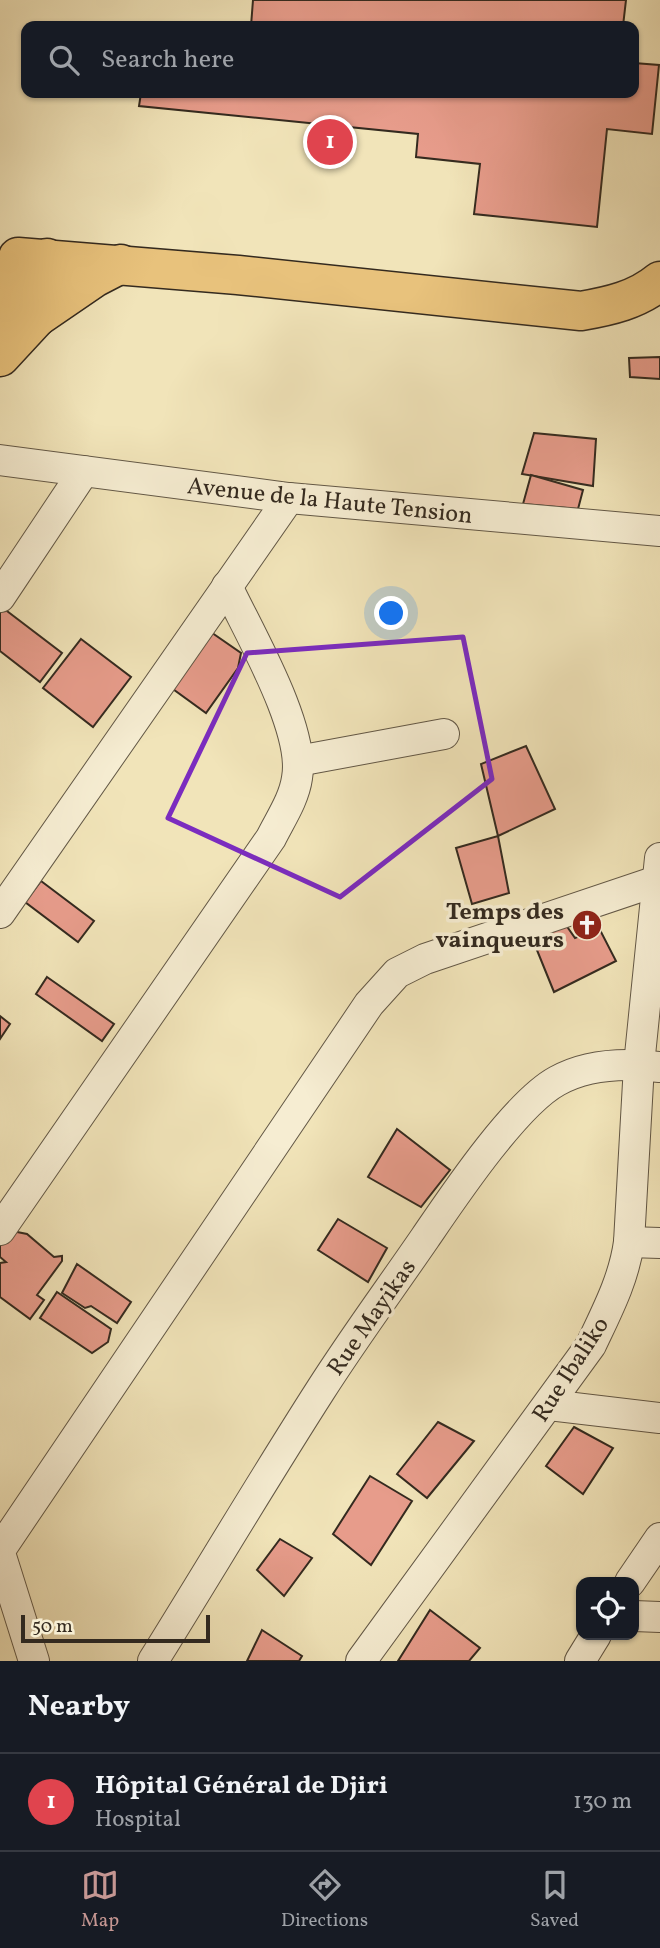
<!DOCTYPE html>
<meta charset="utf-8">
<style>
:root{--surface:#171b24;--page:#242831;--text:#f1f3f6;--muted:#9ea1a6;--line:#363941;--accent:#c59692}
body{margin:0;font-family:Vollkorn,serif;background:var(--page);color:var(--text)}
.controls{position:absolute;right:21px;bottom:21px;display:grid;overflow:hidden;border-radius:14px;box-shadow:0 2px 5px #0004}
.controls button{width:63px;height:63px;display:grid;place-items:center;padding:0;border:0;border-bottom:2px solid var(--line);background:var(--surface);color:var(--text);font:35px sans-serif}
.scale{position:absolute;left:21px;bottom:18px;width:189px;box-sizing:border-box;padding-left:7px;border:4px solid #342a1f;border-top:0;font-size:19px;line-height:24px;white-space:nowrap;color:#342a1f;-webkit-text-stroke:5px #f6edd2;paint-order:stroke}
.you{position:absolute;left:392px;top:614px;width:24px;height:24px;margin:-18px;border:5px solid #fff;border-radius:50%;background:#1a73e8;box-shadow:0 0 0 10px #1a73e833}
.badge{display:grid;place-items:center;width:46px;height:46px;border-radius:50%;background:var(--accent);color:#fff;font-size:23px;font-weight:700}
.pin{position:absolute;translate:-50% -50%;border:4px solid #fff;box-shadow:0 2px 7px #0006}
.list{margin:0;padding:0;list-style:none}
h2{display:flex;justify-content:space-between;align-items:center;height:91px;margin:0;padding:0 28px;font-size:30px}
h2 small{font-size:23px;font-weight:400;color:var(--muted)}
.list li{display:grid;grid-template-columns:46px 1fr auto;gap:21px;align-items:center;box-sizing:border-box;height:98px;padding:0 28px;border-top:2px solid var(--line)}
.list b{display:block;font-size:26px;white-space:nowrap}
.list p{margin:0;font-size:23px;white-space:nowrap;color:var(--muted)}
.list em{font-size:23px;font-style:normal;color:var(--muted)}
.icon{flex:none;width:38px;height:38px;fill:none;stroke:currentColor;stroke-width:2;stroke-linecap:round;stroke-linejoin:round}
.map{position:relative;flex:none;width:660px;height:1661px;overflow:hidden}
.search{position:absolute;background:var(--surface);box-shadow:0 2px 5px #0004;left:21px;right:21px;top:21px;height:77px;display:flex;align-items:center;gap:18px;box-sizing:border-box;padding:0 24px;border-radius:14px;color:var(--muted);font-size:26px}
.sheet{height:189px;background:var(--surface)}
nav{display:flex;justify-content:space-around;align-items:center;box-sizing:border-box;height:98px;border-top:2px solid var(--line);background:var(--surface);font-size:19px;color:var(--muted)}
nav a{display:grid;justify-items:center;gap:4px}
nav .on{color:var(--accent)}
.map>svg:first-child{display:block}
</style>
<div class="map">
<svg width="660" height="1661" viewBox="0 0 660 1661">
<rect width="100%" height="100%" fill="#f1e4b9"/>
<filter id="stains"><feTurbulence type="fractalNoise" baseFrequency=".00286" numOctaves="4"/><feColorMatrix values="0 0 0 0 .2 0 0 0 0 .09 0 0 0 0 .02 0 0 0 .5 -.17"/></filter>
<radialGradient id="worn" r=".72"><stop offset=".6" stop-color="#630" stop-opacity="0"/><stop offset="1" stop-color="#630" stop-opacity=".3"/></radialGradient>
<g fill="#e79c8b" stroke="#342a1f" stroke-width="2">
<path d="M253,0H626L623,26H251Z"/>
<path d="M634,63L659,65L652,134L607,129L597,227L474,214L480,164L416,157L418,134L139,106L141,93H634Z"/>
<path d="M660,357V379L630,377L629,358Z"/>
<path d="M534,433L596,439L593,486L522,474Z"/>
<path d="M531,475L583,490L578,509L523,504Z"/>
<path d="M3,608L62,653L40,682L0,651V612Z"/>
<path d="M205,628L241,653L238,668L206,713L166,684Z"/>
<path d="M81,639L131,677L93,727L43,688Z"/>
<path d="M526,746L555,809L498,836L481,764Z"/>
<path d="M498,836L509,893L472,904L456,848Z"/>
<path d="M41,881L94,921L78,942L25,902Z"/>
<path d="M559,915L575,938L599,928L616,961L554,992L528,928Z"/>
<path d="M47,977L114,1024L102,1041L36,994Z"/>
<path d="M0,1016L10,1024L0,1039Z"/>
<path d="M397,1129L450,1170L421,1207L368,1177Z"/>
<path d="M338,1219L387,1248L368,1282L318,1250Z"/>
<path d="M7,1230L27,1234L54,1257L62,1256V1261L37,1295L44,1300L30,1319L0,1297V1263L6,1262L0,1257V1240Z"/>
<path d="M77,1264L131,1302L117,1323L91,1306L85,1308L62,1293Z"/>
<path d="M57,1292L111,1329L108,1342L92,1353L40,1318Z"/>
<path d="M438,1422L474,1441L427,1498L397,1474Z"/>
<path d="M574,1427L613,1448L583,1494L546,1466Z"/>
<path d="M370,1476L412,1501L371,1565L333,1534Z"/>
<path d="M280,1539L312,1558L284,1596L257,1570Z"/>
<path d="M430,1610L480,1648L469,1661H398Z"/>
<path d="M262,1630L302,1656L299,1661H247Z"/>
</g>
<g fill="none" stroke-linecap="round" stroke-linejoin="round">
<g stroke="#635846" stroke-width="32">
<g id="minor">
<path d="M0,460L289,498L660,531"/>
<path d="M0,597L84,471"/>
<path d="M298,761L444,734"/>
<path d="M0,913L289,498"/>
<path d="M0,1230L271,838C281,818 294,799 297,778C306,729 248,631 227,586"/>
<path d="M629,1242L660,1243"/>
<path d="M549,1405L660,1418"/>
<path d="M0,1550L369,1004L397,973L425,959L660,880"/>
<path d="M0,1553L34,1661"/>
<path d="M630,1582L660,1538"/>
<path d="M634,1616L660,1617"/>
<path d="M153,1661C209,1571 263,1480 320,1391C353,1339 390,1289 425,1238C453,1197 515,1104 557,1081C587,1064 627,1063 660,1067"/>
<path d="M361,1661L591,1345C607,1311 624,1279 629,1242L639,1065L660,858"/>
<path d="M580,1661L596,1635"/>
</g>
</g>
<g stroke="#342a1f" stroke-width="41">
<g id="primary">
<path d="M37,317L94,278L121,264"/>
<path d="M0,335L18,257L238,275L581,311C610,306 637,300 660,281"/>
<path d="M0,357L37,317L47,258"/>
</g>
</g>
<use href="#minor" stroke="#f6edd2" stroke-width="30"/>
<use href="#primary" stroke="#e8c27c" stroke-width="38"/>
</g>
<path fill="none" stroke="#7b2cbf" stroke-width="5" stroke-linejoin="round" d="M463,637L492,779L340,897L168,818L247,653Z"/>
<defs>
<g id="church-disc" transform="scale(1.575)"><circle r="9.5" fill="#8f2418" stroke="#f6edd2"/><path d="M-1.2-6h2.4v3.5h3.3v2.4h-3.3V6h-2.4V-.1h-3.3v-2.4h3.3Z" fill="#fff"/></g>
</defs>
<g fill-rule="evenodd">
<use href="#church-disc" x="587" y="925"/>
</g>
<g text-anchor="middle" stroke-width="7" stroke-linejoin="round" paint-order="stroke">
<g font-size="24" fill="#342a1f" stroke="#f6edd2">
<text transform="translate(330 500) rotate(6)" y="8">Avenue de la Haute Tension</text>
<text transform="translate(371 1317) rotate(-55)" y="8">Rue Mayikas</text>
<text transform="translate(570 1369) rotate(-57)" y="8">Rue Ibaliko</text>
</g>
<g font-size="24" font-weight="bold" fill="#342a1f" stroke="#f6edd2" text-anchor="end">
<text x="564" y="919">Temps des<tspan x="564" dy="28">vainqueurs</tspan></text>
</g>
</g>
<rect width="100%" height="100%" filter="url(#stains)"/>
<rect width="100%" height="100%" fill="url(#worn)"/>
</svg>
<div class="controls">
<button><svg class="icon" aria-label="locate" viewBox="0 0 24 24"><circle cx="12" cy="12" r="6"/><path d="M12 2v4M12 18v4M2 12h4M18 12h4"/></svg></button>
</div>
<div class="scale">50 m</div>
<div class="you"></div>
<div class="pin badge" style="left:330px;top:142px;background:#e0444e">1</div>
<div class="search"><svg class="icon" aria-label="search" viewBox="0 0 24 24"><circle cx="10" cy="10" r="6"/><path d="M15 15l6 6"/></svg>Search here</div>
</div>
<section class="sheet">
<h2>Nearby<small></small></h2>
<ul class="list">
<li><span class="badge" style="background:#e0444e">1</span><div><b>Hôpital Général de Djiri</b><p>Hospital</p></div><em>130 m</em></li>
</ul>
</section>
<nav>
<a class="on"><svg class="icon" aria-label="map" viewBox="0 0 24 24"><path d="M3 6l6-2 6 2 6-2v14l-6 2-6-2-6 2zM9 4v14M15 6v14"/></svg>Map</a>
<a><svg class="icon" aria-label="directions" viewBox="0 0 24 24"><path d="M12 3l9 9-9 9-9-9zM9 14v-3h6M13 9l2 2-2 2"/></svg>Directions</a>
<a><svg class="icon" aria-label="saved" viewBox="0 0 24 24"><path d="M7 4h10v16l-5-4-5 4z"/></svg>Saved</a>
</nav>
